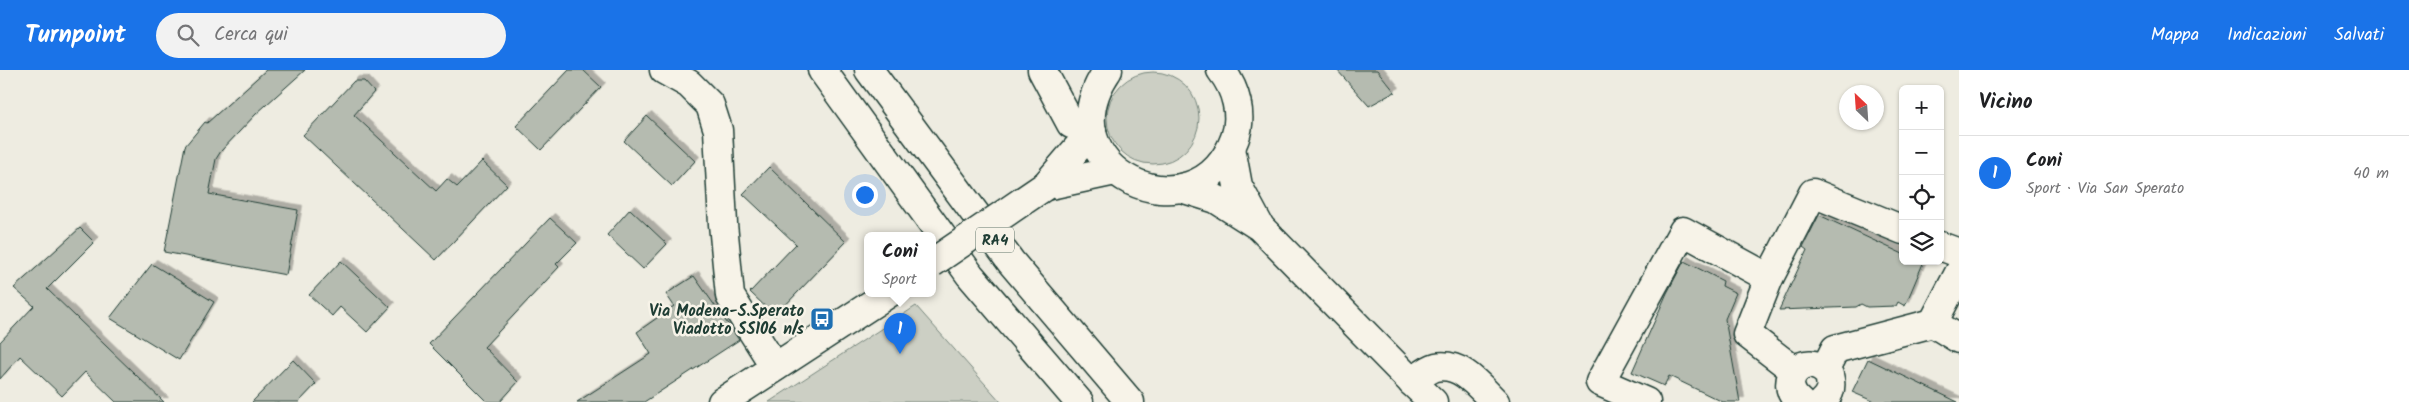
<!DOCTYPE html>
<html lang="it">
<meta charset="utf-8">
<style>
:root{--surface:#fff;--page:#f2f2f2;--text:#202124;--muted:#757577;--line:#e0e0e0;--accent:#1a73e8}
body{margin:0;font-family:Kalam,sans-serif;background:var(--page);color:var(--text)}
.controls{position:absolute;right:15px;top:15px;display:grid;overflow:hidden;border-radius:8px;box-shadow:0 1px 4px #0004}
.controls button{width:45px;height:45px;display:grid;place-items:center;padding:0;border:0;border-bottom:1px solid var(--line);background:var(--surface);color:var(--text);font:25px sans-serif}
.compass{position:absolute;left:1839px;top:15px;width:45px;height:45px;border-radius:50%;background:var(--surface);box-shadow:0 1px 4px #0004;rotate:335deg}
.you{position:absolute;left:864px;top:124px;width:18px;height:18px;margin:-12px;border:4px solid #fff;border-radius:50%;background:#1a73e8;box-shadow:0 0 0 8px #1a73e833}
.badge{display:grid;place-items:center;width:32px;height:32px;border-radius:50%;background:var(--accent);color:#fff;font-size:16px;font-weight:700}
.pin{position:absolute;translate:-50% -41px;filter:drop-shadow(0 1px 2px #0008)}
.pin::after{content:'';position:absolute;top:26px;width:18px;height:15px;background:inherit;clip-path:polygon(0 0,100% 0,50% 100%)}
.popup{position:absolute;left:864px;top:162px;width:72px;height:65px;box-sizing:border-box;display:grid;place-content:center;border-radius:8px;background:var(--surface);filter:drop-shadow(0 1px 4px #0005);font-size:16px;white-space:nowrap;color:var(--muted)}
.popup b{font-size:19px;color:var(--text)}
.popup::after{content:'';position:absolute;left:50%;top:100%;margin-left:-10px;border:10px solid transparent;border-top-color:var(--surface)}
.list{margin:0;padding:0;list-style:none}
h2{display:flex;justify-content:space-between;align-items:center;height:65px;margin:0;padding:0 20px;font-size:21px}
h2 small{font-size:16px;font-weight:400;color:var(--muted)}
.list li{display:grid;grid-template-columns:32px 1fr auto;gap:15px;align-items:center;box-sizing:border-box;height:75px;padding:0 20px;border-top:1px solid var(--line)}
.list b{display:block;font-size:19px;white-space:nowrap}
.list p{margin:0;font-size:16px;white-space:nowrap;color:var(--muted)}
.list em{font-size:16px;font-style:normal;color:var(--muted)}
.icon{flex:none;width:28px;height:28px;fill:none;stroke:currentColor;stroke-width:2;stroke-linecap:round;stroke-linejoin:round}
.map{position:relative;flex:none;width:1959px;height:332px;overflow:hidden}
header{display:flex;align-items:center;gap:30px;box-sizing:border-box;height:70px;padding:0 25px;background:var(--accent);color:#fff}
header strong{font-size:24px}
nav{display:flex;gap:28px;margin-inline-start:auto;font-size:18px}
.search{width:350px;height:45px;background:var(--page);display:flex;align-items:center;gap:12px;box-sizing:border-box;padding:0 18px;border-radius:28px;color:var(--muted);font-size:19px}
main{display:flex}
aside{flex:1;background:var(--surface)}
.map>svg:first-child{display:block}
</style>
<header>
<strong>Turnpoint</strong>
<div class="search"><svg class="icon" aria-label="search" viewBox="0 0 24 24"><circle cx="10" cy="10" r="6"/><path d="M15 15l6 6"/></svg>Cerca qui</div>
<nav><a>Mappa</a><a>Indicazioni</a><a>Salvati</a></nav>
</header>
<main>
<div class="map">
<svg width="1959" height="332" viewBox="0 0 1959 332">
<defs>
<filter id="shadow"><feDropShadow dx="4.5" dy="-4.5" stdDeviation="0" flood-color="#0004"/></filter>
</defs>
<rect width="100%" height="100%" fill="#eeece1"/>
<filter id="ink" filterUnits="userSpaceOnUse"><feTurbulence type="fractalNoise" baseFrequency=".02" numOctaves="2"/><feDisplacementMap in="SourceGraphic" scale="10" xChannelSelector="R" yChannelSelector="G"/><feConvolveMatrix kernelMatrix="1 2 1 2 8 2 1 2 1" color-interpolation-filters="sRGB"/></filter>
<g filter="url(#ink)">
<g fill="#cccfc4" stroke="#76867c">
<circle cx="1153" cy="48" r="46"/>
<path d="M916,236L1001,332H769Z"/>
</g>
<g fill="#b5bbb0" stroke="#1f3d34" filter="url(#shadow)">
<path d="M266,0H305L256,44L221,81L216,89L209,124L298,140L286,205L164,182L185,76L205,52L207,53Z"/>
<path d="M569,0H583L601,17L541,80L516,56Z"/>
<path d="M1337,0H1377L1395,22L1369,36Z"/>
<path d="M354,11H364L374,22L354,45L436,121L447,109L457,117L482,91L507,115L436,190L303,65Z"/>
<path d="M647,46L695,91L672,116L624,71Z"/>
<path d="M769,97L846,172L775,246L750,222L796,174L743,124Z"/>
<path d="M630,139L667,174L643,199L607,165Z"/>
<path d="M1819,145L1903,184V191H1924L1905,236L1898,232L1896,236L1867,237L1861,234L1856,237L1779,240L1807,180L1803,177Z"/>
<path d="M550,148L577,173L556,194L559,197L484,277L518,312L500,332H487L429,274Z"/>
<path d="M80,158L94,172L47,219L164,332H116L85,302L62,326L20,286L0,309V272L34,236L14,218Z"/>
<path d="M341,191L390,237L367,262L340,237L332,246L309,225Z"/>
<path d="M1684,191L1723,211L1722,216L1736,223L1725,249L1740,332H1723L1669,306L1664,316L1632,302L1667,223Z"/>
<path d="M152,194L214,232L179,290L110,248Z"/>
<path d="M694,206L739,270L644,332H577L651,284L637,262L674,236L666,224Z"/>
<path d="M1868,289L1958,332H1875L1852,322Z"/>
<path d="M293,290L316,314L299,332H252Z"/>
</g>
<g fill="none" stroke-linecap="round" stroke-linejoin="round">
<g stroke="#1f3d34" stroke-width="31">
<g id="street">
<path d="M664,0L689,14L710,35L718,60L723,154L730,226L775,297"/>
<path d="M1042,0L1071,54L1092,61"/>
<path d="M1940,176L1959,183"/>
<path d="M1933,253L1959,203"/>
<path d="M1825,299L1835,279L1933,253L1959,269"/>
<path d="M1795,301L1747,264L1769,208L1813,123L1903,160"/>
<path d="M1412,312C1419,307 1428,299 1436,297C1461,292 1479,316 1495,332"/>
<path d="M1646,332L1600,312L1683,161L1769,208"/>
<path d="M1800,332C1774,312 1805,277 1829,305C1832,316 1831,324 1822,332"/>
</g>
</g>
<g stroke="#1f3d34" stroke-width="31">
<g id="secondary">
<path d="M1108,0C1039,100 1197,173 1235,68C1243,45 1236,19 1221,0"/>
<path d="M1231,78L1238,116L1259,155"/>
<path d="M1045,116L1092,61"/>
<path d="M1045,116L1115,101"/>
<path d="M1181,118L1216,129L1260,157L1412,312"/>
<path d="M722,332L889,223"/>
</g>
</g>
<g stroke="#1f3d34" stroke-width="31">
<g id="highway">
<path d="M822,0L970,205L1079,332"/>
<path d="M869,0L1011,192L1130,332"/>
<path d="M1412,312L1433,332"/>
</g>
</g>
<use href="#street" stroke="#f7f3e8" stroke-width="28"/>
<use href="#secondary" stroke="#f7f3e8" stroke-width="28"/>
<use href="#highway" stroke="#f7f3e8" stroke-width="28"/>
<g stroke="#1f3d34" stroke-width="31" stroke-linecap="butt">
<path id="secondary-bridge" d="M932,193L1045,116"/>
</g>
<use href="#secondary-bridge" stroke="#f7f3e8" stroke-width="28"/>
</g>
</g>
<defs>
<g id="bus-square" transform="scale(1.25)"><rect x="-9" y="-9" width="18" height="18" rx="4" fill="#1f6fb2" stroke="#f7f3e8"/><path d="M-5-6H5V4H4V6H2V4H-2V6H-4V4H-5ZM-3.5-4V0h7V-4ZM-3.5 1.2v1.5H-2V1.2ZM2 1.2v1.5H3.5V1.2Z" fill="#fff"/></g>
</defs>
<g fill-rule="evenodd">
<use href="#bus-square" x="822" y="249"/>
</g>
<g text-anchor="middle" stroke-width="5" stroke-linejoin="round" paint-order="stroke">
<rect fill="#f7f3e8" stroke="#60746a" stroke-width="1" x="976" y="157.5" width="38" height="25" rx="4"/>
<g font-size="15" font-weight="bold" fill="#1f3d34">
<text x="995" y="175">RA4</text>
</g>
<g font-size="16" font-weight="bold" fill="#1f3d34" stroke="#f7f3e8" text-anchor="end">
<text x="804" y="246">Via Modena-S.Sperato<tspan x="804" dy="18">Viadotto SS106 n/s</tspan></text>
</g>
</g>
</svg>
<div class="controls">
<button>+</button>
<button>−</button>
<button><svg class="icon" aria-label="locate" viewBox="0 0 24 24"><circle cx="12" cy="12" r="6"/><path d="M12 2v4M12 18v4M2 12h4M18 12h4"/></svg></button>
<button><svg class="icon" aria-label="layers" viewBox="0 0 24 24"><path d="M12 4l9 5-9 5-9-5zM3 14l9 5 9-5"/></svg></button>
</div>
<svg class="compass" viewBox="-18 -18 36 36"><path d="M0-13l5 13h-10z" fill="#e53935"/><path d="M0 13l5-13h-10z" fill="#757577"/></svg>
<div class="you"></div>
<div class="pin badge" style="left:900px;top:284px">1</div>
<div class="popup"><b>Coni</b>Sport</div>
</div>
<aside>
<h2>Vicino<small></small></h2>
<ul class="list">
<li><span class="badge">1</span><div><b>Coni</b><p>Sport · Via San Sperato</p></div><em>40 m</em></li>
</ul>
</aside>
</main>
